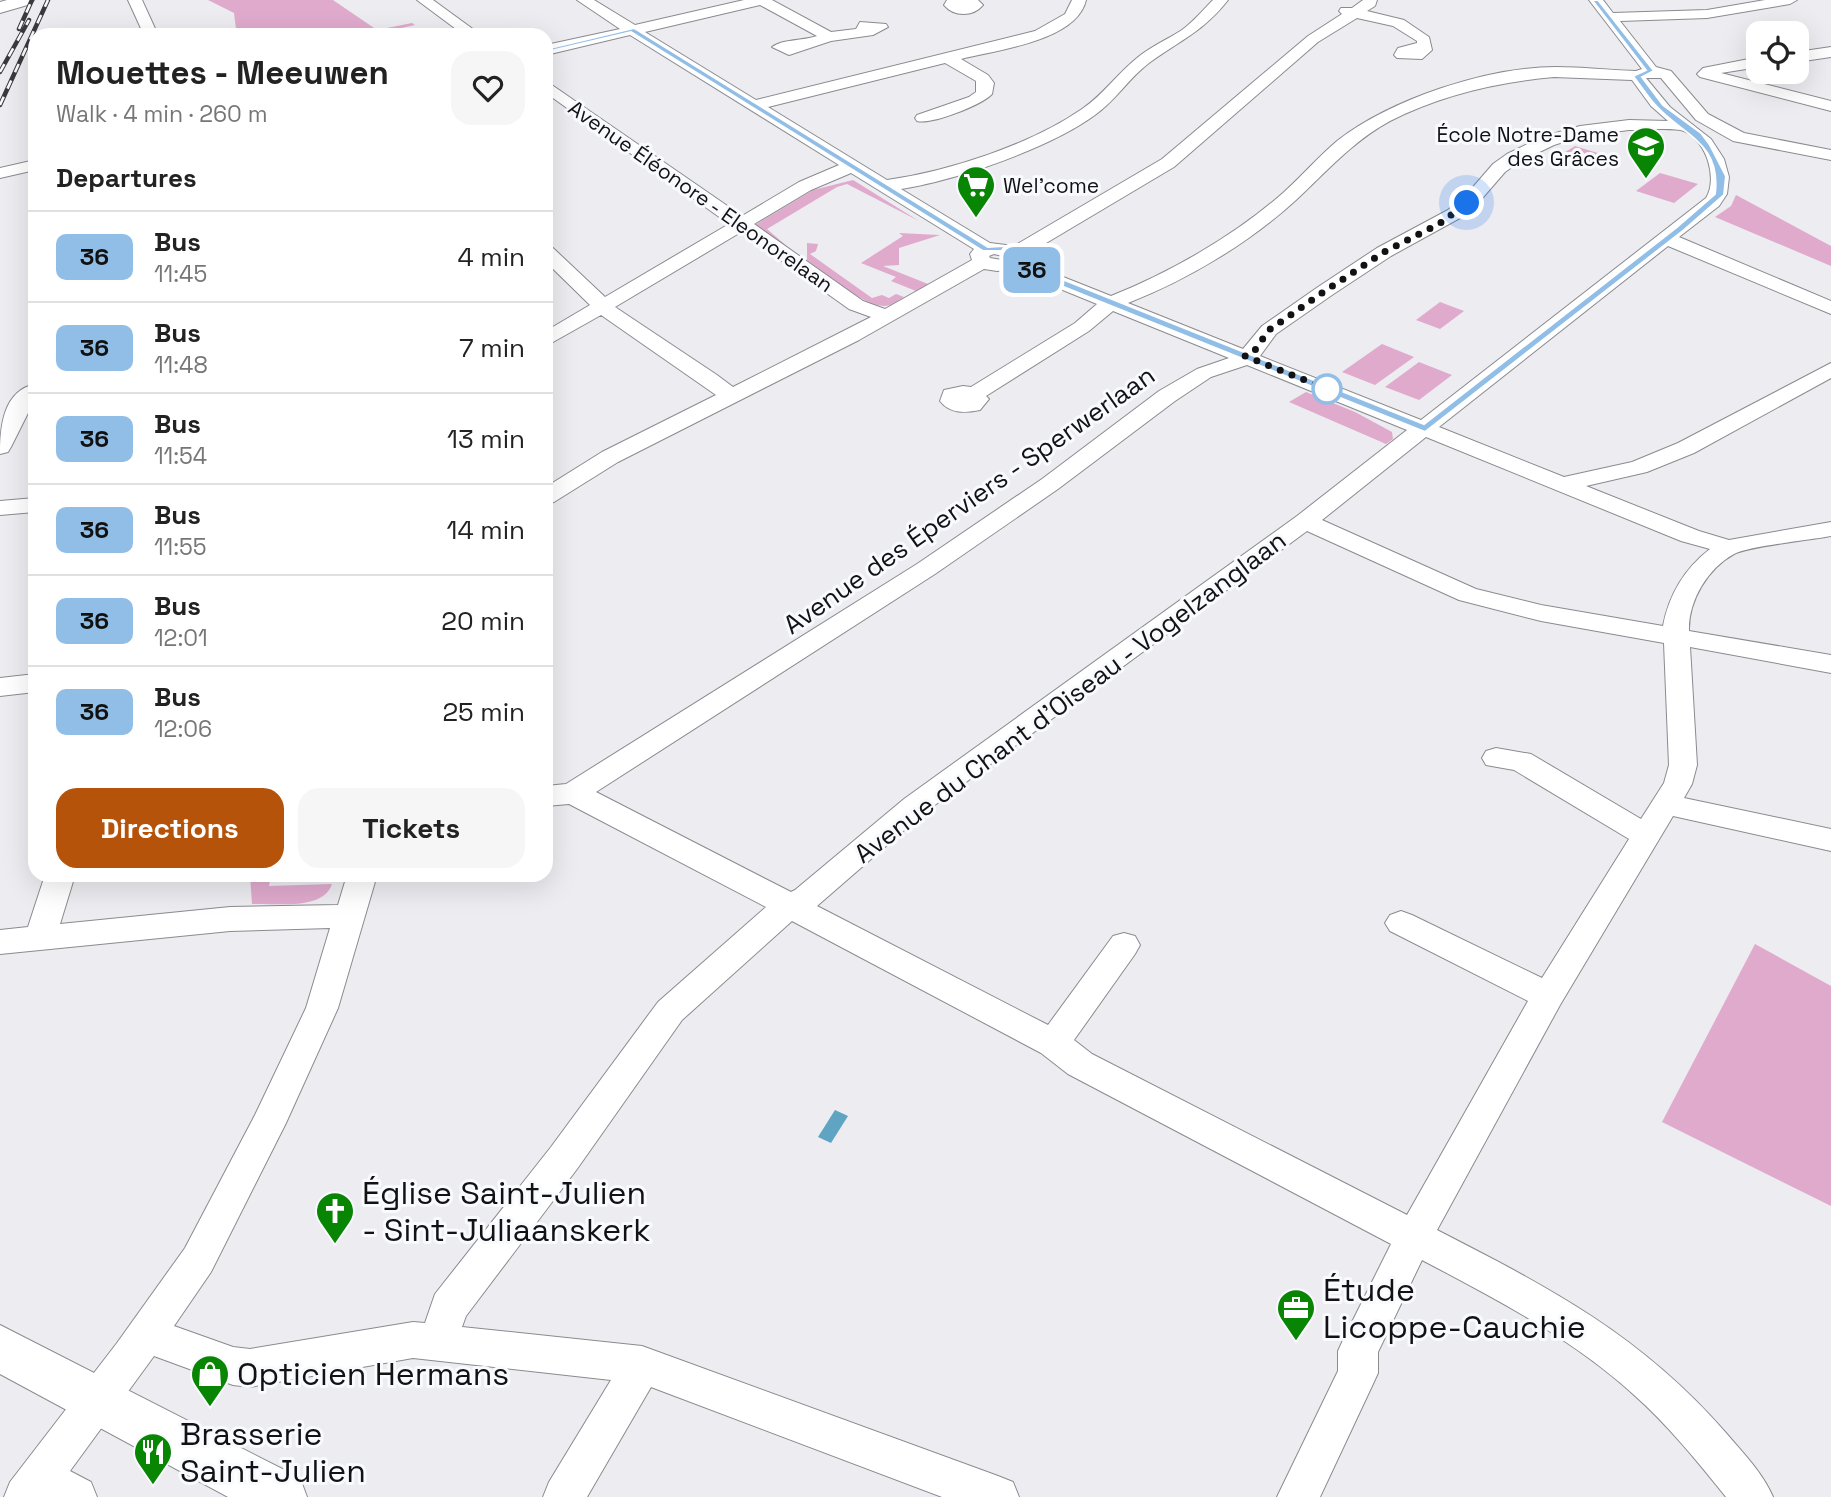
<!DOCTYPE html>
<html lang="en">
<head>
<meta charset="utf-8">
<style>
	body { margin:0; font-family:"Space Grotesk",sans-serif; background:#f6f6f6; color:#222; height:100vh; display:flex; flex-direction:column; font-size:26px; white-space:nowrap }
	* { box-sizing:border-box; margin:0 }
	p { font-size:23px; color:#767676 }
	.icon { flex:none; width:38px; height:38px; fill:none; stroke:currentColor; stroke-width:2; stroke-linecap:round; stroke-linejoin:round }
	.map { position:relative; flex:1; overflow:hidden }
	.details { position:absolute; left:28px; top:28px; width:525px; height:854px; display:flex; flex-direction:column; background:#fff; border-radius:21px; box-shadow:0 7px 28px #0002 }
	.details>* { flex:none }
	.badge { padding:0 14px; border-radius:10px; font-size:24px; line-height:46px }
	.controls { position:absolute; left:1746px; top:21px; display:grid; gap:14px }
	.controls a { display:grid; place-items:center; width:63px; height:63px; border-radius:14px; background:#fff; box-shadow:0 7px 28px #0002; font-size:35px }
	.you { position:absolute; width:35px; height:35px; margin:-18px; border:5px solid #fff; border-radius:50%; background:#1a73e8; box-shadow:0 0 0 10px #1a73e833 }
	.map>.badge { position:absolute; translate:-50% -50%; box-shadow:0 0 0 4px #fff }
	h2 { padding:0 28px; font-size:26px; line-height:63px }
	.round { display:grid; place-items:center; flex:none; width:74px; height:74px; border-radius:21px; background:#f6f6f6 }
	.summary { display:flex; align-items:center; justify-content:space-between; height:119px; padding:0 28px }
	h1 { font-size:33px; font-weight:700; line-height:52px }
	.cta { display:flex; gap:14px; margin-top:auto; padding:14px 28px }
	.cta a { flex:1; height:80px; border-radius:21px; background:#b45309; color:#fff; font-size:28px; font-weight:700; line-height:80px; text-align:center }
	.cta a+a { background:#f6f6f6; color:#222 }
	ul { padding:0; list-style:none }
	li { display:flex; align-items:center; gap:21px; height:91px; padding:0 28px; border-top:2px solid #e0e0e0 }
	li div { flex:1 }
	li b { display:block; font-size:26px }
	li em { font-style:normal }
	li .badge { min-width:77px; font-weight:700; text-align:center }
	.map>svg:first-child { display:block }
	.green { fill:#e0aacd }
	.water { fill:#5fa4c2 }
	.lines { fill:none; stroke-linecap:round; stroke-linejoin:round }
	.minor-casing { stroke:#8a8b8f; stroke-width:2 }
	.major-casing { stroke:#8a8b8f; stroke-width:2 }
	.minor { fill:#fff; fill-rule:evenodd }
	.major { fill:#fff; fill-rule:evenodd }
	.rail-casing { stroke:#3a3a3d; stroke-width:4.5 }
	.rail { stroke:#f9fafe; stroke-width:2.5; stroke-dasharray:9; stroke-linecap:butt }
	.line { fill:#91bee7; stroke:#fff; stroke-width:2 }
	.walk { stroke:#121214; stroke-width:7; stroke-dasharray:0 12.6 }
	.stop-dot { fill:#fff; stroke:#91bee7; stroke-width:3.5 }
	.labels { text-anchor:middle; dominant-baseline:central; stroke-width:6; stroke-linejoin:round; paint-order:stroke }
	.far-poi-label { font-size:21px; fill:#121214; stroke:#f9fafe; text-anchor:end }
	.far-street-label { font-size:21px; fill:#121214; stroke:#f9fafe }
	.street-label { font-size:26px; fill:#121214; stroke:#f9fafe }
	.near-poi-label { font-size:32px; fill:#121214; stroke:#f9fafe; text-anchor:start }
</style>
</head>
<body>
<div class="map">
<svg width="1831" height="1497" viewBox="0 0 1831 1497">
	<rect width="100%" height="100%" fill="#ececf1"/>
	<!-- green -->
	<path class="green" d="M 208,0 L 333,0 L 377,30 L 412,23 L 415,25 L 369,35 L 189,35 L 236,29 L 234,13 Z
		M 1575,146 L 1614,158 L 1602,166 L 1562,154 Z
		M 1660,173 L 1698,184 L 1674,203 L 1636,191 Z
		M 853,180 L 919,221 L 847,184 L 837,187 L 767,229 L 789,248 L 755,225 L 813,190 Z
		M 1736,195 L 1831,246 L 1831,266 L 1715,217 L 1731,206 Z
		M 899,233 L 940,235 L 899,248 L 899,265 L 883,266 L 928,284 L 916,291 L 891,281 L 896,277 L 861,263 L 903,236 Z
		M 807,243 L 818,244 L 816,251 L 810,254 L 872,298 L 882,295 L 889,298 L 896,294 L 904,297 C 897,301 892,306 884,306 C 863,306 824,272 807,260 Z
		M 1440,302 L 1464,311 L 1440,329 L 1416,320 Z
		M 1382,344 L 1414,357 L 1375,385 L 1342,372 Z
		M 1419,362 L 1452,375 L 1419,400 L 1385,387 Z
		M 1306,392 L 1355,412 L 1392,432 L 1393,439 L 1386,444 L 1289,402 Z
		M 250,875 L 271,875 L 269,886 L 332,884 C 323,911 276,903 252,904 Z
		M 1755,944 L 1831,986 L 1831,1206 L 1662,1122 Z"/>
	<!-- water -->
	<path class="water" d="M 835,1110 L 848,1116 L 831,1143 L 818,1137 Z"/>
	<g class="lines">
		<defs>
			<path id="minor" d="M 128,0 L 142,0 L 158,35 L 144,35 Z
				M 417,0 L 433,0 L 481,35 L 464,35 Z
				M 577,0 L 594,0 L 635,25 L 744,0 L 772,0 L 831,32 L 856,29 L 860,22 L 886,24 L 888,27 L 873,35 L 831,41 L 789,55 L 772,47 C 783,39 803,41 817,36 L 760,5 L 645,32 L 756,100 L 1035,31 L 1065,14 L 1072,0 L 1086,0 C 1077,41 996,50 961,59 L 988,75 L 994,83 L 992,94 C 982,105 931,125 917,121 L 915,118 L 917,115 L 969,97 L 976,92 L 976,81 L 945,63 L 768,107 L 887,180 C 949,171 1030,145 1082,109 C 1103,95 1117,74 1137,58 C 1150,47 1168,39 1182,30 C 1193,22 1203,10 1213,0 L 1228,0 C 1204,31 1179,41 1149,63 C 1129,78 1116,100 1095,115 C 1050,148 957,180 901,189 L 990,243 L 1014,246 L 1162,159 L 1308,36 L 1342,14 L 1339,11 L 1341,8 L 1352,8 L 1363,0 L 1377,0 L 1375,6 L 1367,11 L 1404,20 L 1429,37 L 1432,50 L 1422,59 L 1397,58 L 1394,55 L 1398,48 L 1417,43 L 1417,41 L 1393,26 L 1357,18 L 1318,42 L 1174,167 L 1026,255 L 1023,261 L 1111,296 C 1171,272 1234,236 1283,193 C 1302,176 1318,157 1337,141 C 1391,99 1487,67 1556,67 C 1582,67 1609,70 1636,71 L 1642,69 L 1589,0 L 1603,0 L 1613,13 L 1707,10 L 1765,0 L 1797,0 L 1790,4 L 1707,18 L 1620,21 L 1656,67 L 1671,71 L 1708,114 L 1744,133 L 1831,150 L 1831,160 L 1733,141 L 1696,120 L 1661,78 L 1646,78 L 1670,107 L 1711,139 L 1724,159 L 1729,177 L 1727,194 L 1719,206 L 1679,237 L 1831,301 L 1831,314 L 1668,246 L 1439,427 L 1564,477 L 1632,462 L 1678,443 L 1831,363 L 1831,378 L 1694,453 L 1647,472 L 1586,486 L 1699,531 L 1729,540 L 1831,522 L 1831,536 C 1811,540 1749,546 1734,554 C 1708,568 1688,601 1689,631 L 1831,655 L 1831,673 L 1690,647 L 1697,765 L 1692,784 L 1684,798 L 1831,829 L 1831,851 L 1673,816 L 1560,1005 L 1437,1230 C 1550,1288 1641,1335 1726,1433 C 1743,1453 1763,1473 1773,1497 L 1726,1497 C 1697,1461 1668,1425 1633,1394 C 1570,1337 1496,1299 1422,1260 L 1378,1352 L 1378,1373 L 1372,1386 L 1320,1497 L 1277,1497 L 1338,1371 L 1338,1351 L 1344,1338 L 1391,1244 L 1068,1074 L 1041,1053 L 792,921 L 682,1020 L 577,1169 L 466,1316 L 462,1327 L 642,1346 L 998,1476 L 1013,1482 L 1019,1497 L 942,1497 L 651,1387 L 587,1497 L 543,1497 L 549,1482 L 611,1380 L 413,1358 L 250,1387 L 233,1385 L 154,1356 L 70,1471 L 91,1482 L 97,1497 L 4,1497 L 10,1482 L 117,1343 L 185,1248 L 255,1115 L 306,1008 L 330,928 L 230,931 L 0,954 L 0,930 L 28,927 L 45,875 L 75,875 L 60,924 L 230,907 L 338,905 L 347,875 L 377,875 L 338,1008 L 286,1123 L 211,1272 L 174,1326 L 233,1347 L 250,1349 L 413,1322 L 425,1323 L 435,1294 L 551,1147 L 658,1002 L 766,907 L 569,804 L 546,806 L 546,786 L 566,784 L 917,564 L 1042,479 L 1159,391 L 1197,369 L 1229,358 L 1113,311 L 1089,331 L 986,396 L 989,399 L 980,410 C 965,413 950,414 940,401 L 944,390 L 963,386 L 971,387 L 1075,323 L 1097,304 L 1011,269 L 997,271 L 984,269 L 859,340 L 618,462 L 554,502 L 546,504 L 546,487 L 602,452 L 716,395 L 601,315 L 546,346 L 546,331 L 590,305 L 546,262 L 546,246 L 553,248 L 605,297 L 729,224 L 546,93 L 546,81 L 742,216 L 799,182 L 839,165 L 630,35 L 546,55 L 546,45 L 620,29 ZM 1554,77 L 1632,80 L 1651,106 L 1668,121 L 1629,120 L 1580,126 L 1542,137 L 1507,154 L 1493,164 L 1467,194 L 1448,210 L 1377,248 L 1318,287 L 1262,326 L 1243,349 L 1128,303 C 1187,280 1249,243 1296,200 C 1326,172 1353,141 1390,121 C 1441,95 1498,82 1554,77 ZM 1629,130 C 1643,130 1673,127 1684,131 C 1707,141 1718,179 1706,198 L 1421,420 L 1260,356 L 1276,334 L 1332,295 L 1391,256 L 1460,218 L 1479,202 L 1505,172 L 1519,162 L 1554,145 L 1582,136 ZM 851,173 L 974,249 L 970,254 L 972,260 L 885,309 L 863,301 L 754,224 L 811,190 ZM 741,232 L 849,309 L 871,317 L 733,387 L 717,375 L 615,307 ZM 994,254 L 1007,257 L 1002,260 L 990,258 L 989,256 ZM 1247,365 L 1407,430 L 1297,516 L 904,799 L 795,890 L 791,892 L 596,792 L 935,574 L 1058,489 L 1175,401 L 1211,377 ZM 1426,437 L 1681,541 L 1710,549 C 1684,569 1669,595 1663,626 L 1541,605 L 1476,589 L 1322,520 ZM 1307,531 L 1459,600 L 1541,621 L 1664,643 L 1669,765 L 1664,783 L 1641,819 L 1531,754 L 1496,748 L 1486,751 L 1482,758 L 1486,765 L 1514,770 L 1629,839 L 1542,978 L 1412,915 L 1401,911 L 1390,915 L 1385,923 L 1390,931 L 1528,1001 L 1407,1215 L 1092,1054 L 1074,1040 L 1135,954 L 1140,945 L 1135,936 L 1124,933 L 1113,936 L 1048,1025 L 817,906 L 924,813 Z
				M 947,0 L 978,0 L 983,5 C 973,17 954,17 944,5 Z
				M 1831,47 L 1831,57 L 1797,62 L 1797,52 Z
				M 1759,57 L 1759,67 L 1721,73 L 1831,101 L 1831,111 L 1700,77 L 1697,74 L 1703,68 Z
				M 35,160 L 35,170 L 0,178 L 0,168 Z
				M 35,384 L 35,399 L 11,447 L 8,452 L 0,454 C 0,427 3,391 35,384 Z
				M 35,498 L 35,512 L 0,515 L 0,501 Z
				M 35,674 L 35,692 L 0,696 L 0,678 Z"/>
			<path id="major" d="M 7,0 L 34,0 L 31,4 L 0,13 L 0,2 Z
				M 0,1325 L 300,1478 L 307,1497 L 228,1497 L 0,1374 Z"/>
		</defs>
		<!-- minor casing -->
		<use href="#minor" class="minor-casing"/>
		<!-- major casing -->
		<use href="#major" class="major-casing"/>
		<!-- minor -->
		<use href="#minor" class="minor"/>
		<!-- major -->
		<use href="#major" class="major"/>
		<defs>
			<path id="rail" d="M 19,29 L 32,0
				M 0,72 L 29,20
				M 0,105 L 48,0"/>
		</defs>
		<!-- rail casing -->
		<use href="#rail" class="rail-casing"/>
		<!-- rail -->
		<use href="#rail" class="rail"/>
	</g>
	<!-- line -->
	<path class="line" d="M 1592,0 L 1598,0 L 1654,71 L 1642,77 L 1663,105 L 1701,133 L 1710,145 L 1726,176 L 1724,195 L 1684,230 L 1425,432 L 1009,265 L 1011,254 L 1002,251 L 983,251 L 631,32 L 546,52 L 542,50 L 634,28 L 988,247 L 1003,246 L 1018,251 L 1021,260 L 1019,262 L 1424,424 L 1677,227 L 1715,194 C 1721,143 1684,136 1657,107 C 1648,98 1641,86 1633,76 L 1646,70 Z"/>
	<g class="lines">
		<!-- walk -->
		<path class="walk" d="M 1327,389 L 1245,356 L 1255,350 L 1269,330 L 1325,291 L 1384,252 L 1439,224 L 1467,203"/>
	</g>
	<!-- icons -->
	<defs>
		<symbol id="school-pin" viewBox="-11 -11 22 30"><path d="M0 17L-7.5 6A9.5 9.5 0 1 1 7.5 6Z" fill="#088503" stroke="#f9fafe"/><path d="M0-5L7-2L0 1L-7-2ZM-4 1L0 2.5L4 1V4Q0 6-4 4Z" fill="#fff"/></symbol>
		<symbol id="supermarket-pin" viewBox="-11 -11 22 30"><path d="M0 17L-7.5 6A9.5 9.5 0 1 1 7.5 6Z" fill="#088503" stroke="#f9fafe"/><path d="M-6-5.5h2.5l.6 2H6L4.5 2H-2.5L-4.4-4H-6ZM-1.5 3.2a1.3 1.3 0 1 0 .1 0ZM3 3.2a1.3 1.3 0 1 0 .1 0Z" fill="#fff"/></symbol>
		<symbol id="church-pin" viewBox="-11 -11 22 30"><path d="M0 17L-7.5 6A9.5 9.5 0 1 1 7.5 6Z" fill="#088503" stroke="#f9fafe"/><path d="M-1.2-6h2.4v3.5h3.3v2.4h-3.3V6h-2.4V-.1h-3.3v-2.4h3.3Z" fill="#fff"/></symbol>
		<symbol id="office-pin" viewBox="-11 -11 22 30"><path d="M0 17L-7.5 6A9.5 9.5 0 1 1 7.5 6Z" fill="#088503" stroke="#f9fafe"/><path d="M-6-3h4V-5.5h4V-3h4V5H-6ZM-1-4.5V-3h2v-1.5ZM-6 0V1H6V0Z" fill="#fff"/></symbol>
		<symbol id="shop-pin" viewBox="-11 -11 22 30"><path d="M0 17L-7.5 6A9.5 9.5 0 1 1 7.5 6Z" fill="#088503" stroke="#f9fafe"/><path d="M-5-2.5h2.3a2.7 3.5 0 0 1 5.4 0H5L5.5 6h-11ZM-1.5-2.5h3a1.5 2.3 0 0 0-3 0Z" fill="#fff"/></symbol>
		<symbol id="restaurant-pin" viewBox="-11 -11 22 30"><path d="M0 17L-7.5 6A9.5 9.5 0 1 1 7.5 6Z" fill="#088503" stroke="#f9fafe"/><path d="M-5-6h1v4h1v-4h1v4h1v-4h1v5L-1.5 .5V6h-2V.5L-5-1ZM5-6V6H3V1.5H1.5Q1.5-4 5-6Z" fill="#fff"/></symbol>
	</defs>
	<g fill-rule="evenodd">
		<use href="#school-pin" x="1624" y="124" width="44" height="60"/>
		<use href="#supermarket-pin" x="954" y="163" width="44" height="60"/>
		<use href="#church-pin" x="313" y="1189" width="44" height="60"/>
		<use href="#office-pin" x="1274" y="1286" width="44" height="60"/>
		<use href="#shop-pin" x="188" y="1352" width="44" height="60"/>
		<use href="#restaurant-pin" x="131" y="1430" width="44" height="60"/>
	</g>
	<!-- markers -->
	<circle class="stop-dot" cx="1327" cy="389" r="14"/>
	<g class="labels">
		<!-- far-poi labels -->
		<g class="far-poi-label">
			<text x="1619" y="134">École Notre-Dame<tspan x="1619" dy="24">des Grâces</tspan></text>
			<text x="1003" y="185" text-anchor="start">Wel'come</text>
		</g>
		<!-- far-street labels -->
		<g class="far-street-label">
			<text transform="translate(701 196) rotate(35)">Avenue Éléonore - Eleonorelaan</text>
		</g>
		<!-- street labels -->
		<g class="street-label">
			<text transform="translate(969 500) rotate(-35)">Avenue des Éperviers - Sperwerlaan</text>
			<text transform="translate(1070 697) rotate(-37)">Avenue du Chant d'Oiseau - Vogelzanglaan</text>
		</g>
		<!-- near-poi labels -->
		<g class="near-poi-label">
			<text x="362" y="1193">Église Saint-Julien<tspan x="362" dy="37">- Sint-Juliaanskerk</tspan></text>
			<text x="1323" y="1290">Étude<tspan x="1323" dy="37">Licoppe-Cauchie</tspan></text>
			<text x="237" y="1374">Opticien Hermans</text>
			<text x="180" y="1434">Brasserie<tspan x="180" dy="37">Saint-Julien</tspan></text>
		</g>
	</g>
</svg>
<div class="controls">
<a><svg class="icon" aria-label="locate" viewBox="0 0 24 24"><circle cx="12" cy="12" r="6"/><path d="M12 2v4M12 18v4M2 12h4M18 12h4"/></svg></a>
</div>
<div class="you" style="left:1467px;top:203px"></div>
<b class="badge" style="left:1032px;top:270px;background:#91bee7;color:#111">36</b>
<section class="details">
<div class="summary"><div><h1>Mouettes - Meeuwen</h1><p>Walk · 4 min · 260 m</p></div><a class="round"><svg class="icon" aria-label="heart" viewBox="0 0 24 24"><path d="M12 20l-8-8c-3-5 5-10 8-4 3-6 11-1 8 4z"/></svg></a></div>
<h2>Departures</h2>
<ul>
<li><span class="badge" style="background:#91bee7;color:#111">36</span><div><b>Bus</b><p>11:45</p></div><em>4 min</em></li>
<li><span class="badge" style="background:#91bee7;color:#111">36</span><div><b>Bus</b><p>11:48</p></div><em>7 min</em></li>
<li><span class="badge" style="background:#91bee7;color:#111">36</span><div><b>Bus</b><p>11:54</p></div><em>13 min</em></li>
<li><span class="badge" style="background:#91bee7;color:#111">36</span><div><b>Bus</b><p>11:55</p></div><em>14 min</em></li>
<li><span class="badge" style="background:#91bee7;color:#111">36</span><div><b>Bus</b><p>12:01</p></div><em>20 min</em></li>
<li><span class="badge" style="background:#91bee7;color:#111">36</span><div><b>Bus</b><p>12:06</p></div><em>25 min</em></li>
</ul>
<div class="cta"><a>Directions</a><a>Tickets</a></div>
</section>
</div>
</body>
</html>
